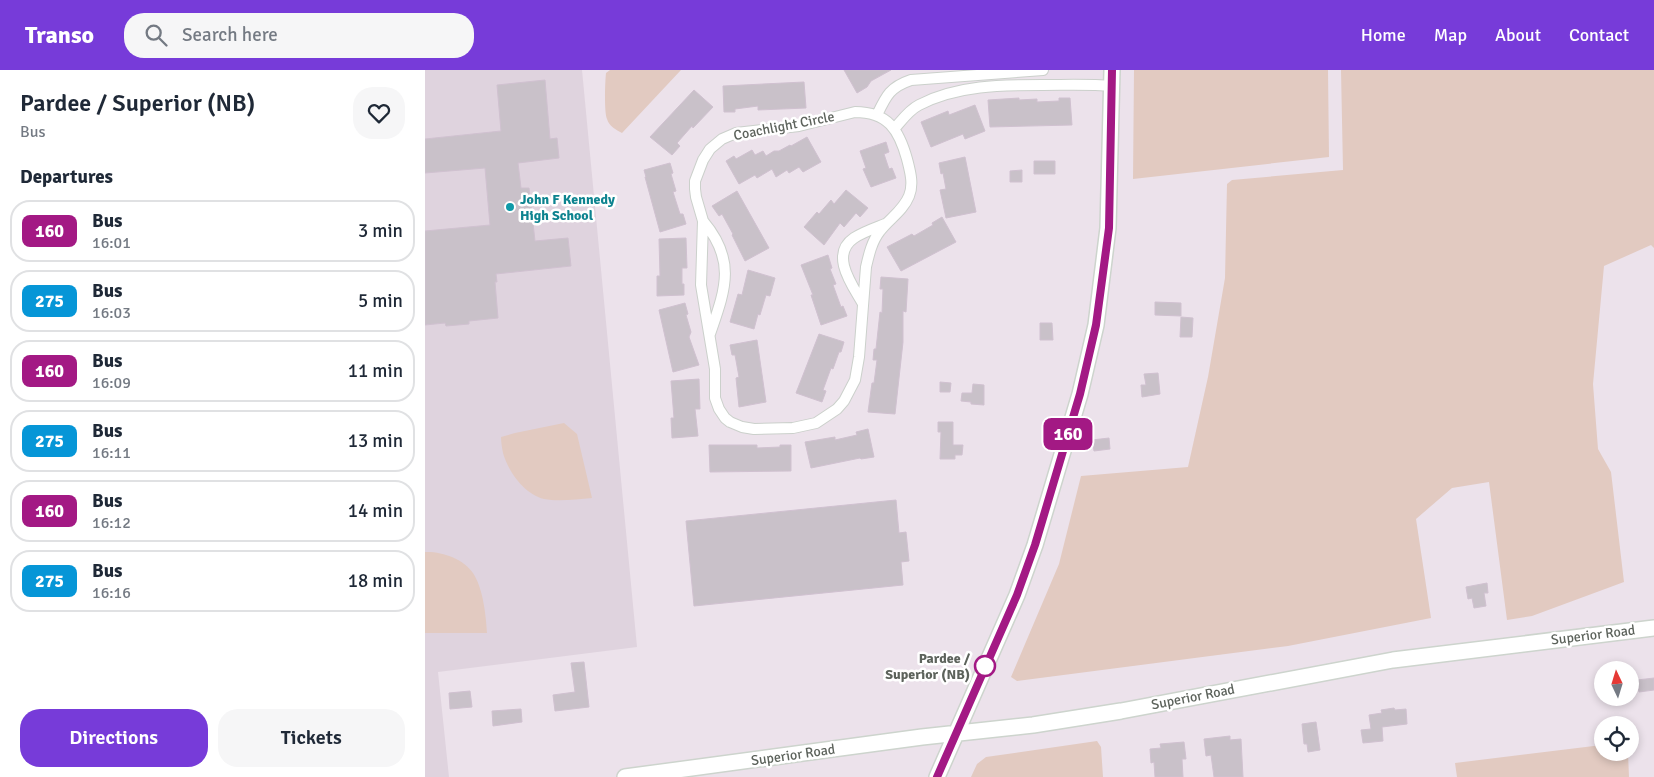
<!DOCTYPE html>
<html lang="en">
<head>
<meta charset="utf-8">
<style>
	body { margin:0; font-family:Signika,sans-serif; background:#f6f6f7; color:#1f2937; height:100vh; display:flex; flex-direction:column; font-size:19px; white-space:nowrap }
	* { box-sizing:border-box; margin:0 }
	p { font-size:16px; color:#747a83 }
	.icon { flex:none; width:28px; height:28px; fill:none; stroke:currentColor; stroke-width:2; stroke-linecap:round; stroke-linejoin:round }
	.map { position:relative; flex:1; overflow:hidden }
	.sheet { display:flex; flex-direction:column; background:#fff; width:425px }
	.sheet>* { flex:none }
	.badge { padding:0 10px; border-radius:8px; font-size:18px; line-height:32px }
	.needle { width:32px; rotate:356deg }
	.buttons { position:absolute; left:1169px; top:591px; display:grid; gap:10px }
	.buttons a { display:grid; place-items:center; width:45px; height:45px; border-radius:50%; background:#fff; box-shadow:0 2px 8px #0003; font-size:25px }
	.map>.badge { position:absolute; translate:-50% -50%; box-shadow:0 0 0 2px #fff }
	h2 { padding:0 20px; font-size:19px; line-height:45px }
	.round { display:grid; place-items:center; flex:none; width:52px; height:52px; border-radius:20px; background:#f6f6f7 }
	.headline { display:flex; align-items:center; justify-content:space-between; height:85px; padding:0 20px }
	h1 { font-size:24px; font-weight:600; line-height:38px }
	.action { display:flex; gap:10px; margin-top:auto; padding:10px 20px }
	.action a { flex:1; height:58px; border-radius:20px; background:#773bd9; color:#fff; font-size:20px; font-weight:600; line-height:58px; text-align:center }
	.action a+a { background:#f6f6f7; color:#1f2937 }
	ul { padding:0; list-style:none }
	li { display:flex; align-items:center; gap:15px; height:62px; margin:0 10px 8px; padding:0 10px; border:2px solid #e0e1e3; border-radius:20px }
	li div { flex:1 }
	li b { display:block; font-size:19px }
	li em { font-style:normal }
	li .badge { min-width:55px; font-weight:700; text-align:center }
	header { display:flex; align-items:center; gap:30px; box-sizing:border-box; height:70px; padding:0 25px; background:#773bd9; color:#fff }
	header strong { font-size:24px }
	nav { display:flex; gap:28px; margin-inline-start:auto; font-size:18px }
	.search { width:350px; height:45px; background:#f6f6f7; display:flex; align-items:center; gap:12px; box-sizing:border-box; padding:0 18px; border-radius:20px; color:#747a83; font-size:19px }
	main { display:flex; flex:1; min-height:0 }
	.map>svg:first-child { display:block }
	.education { fill:#dfd3de }
	.green { fill:#e2cac1 }
	.building { fill:#c9c1c9; stroke:#d0c1d0 }
	.lines { fill:none; stroke-linecap:round; stroke-linejoin:round }
	.street-casing { stroke:#cbd0cb; stroke-width:12 }
	.secondary-casing { stroke:#cdd4cd; stroke-width:18 }
	.street { stroke:#fff; stroke-width:10 }
	.secondary { stroke:#fff; stroke-width:15 }
	.line-casing { stroke:#fff; stroke-width:11 }
	.line { stroke:#a31984; stroke-width:8 }
	.culture-dot { fill:#0f9aa8; stroke:#fff; stroke-width:2 }
	.stop-dot { fill:#fff; stroke:#a31984; stroke-width:2.5 }
	.labels { text-anchor:middle; dominant-baseline:central; stroke-width:5; stroke-linejoin:round; paint-order:stroke }
	.street-label { font-size:14px; fill:#5c625b; stroke:#fff }
	.culture-label { font-size:14px; font-weight:bold; fill:#0d838f; stroke:#fff; text-anchor:start }
	.stop-label { font-size:14px; font-weight:bold; fill:#5c625b; stroke:#fff; text-anchor:end }
</style>
</head>
<body>
<header>
<strong>Transo</strong>
<div class="search"><svg class="icon" aria-label="search" viewBox="0 0 24 24"><circle cx="10" cy="10" r="6"/><path d="M15 15l6 6"/></svg>Search here</div>
<nav><a>Home</a><a>Map</a><a>About</a><a>Contact</a></nav>
</header>
<main>
<section class="sheet">
<div class="headline"><div><h1>Pardee / Superior (NB)</h1><p>Bus</p></div><a class="round"><svg class="icon" aria-label="heart" viewBox="0 0 24 24"><path d="M12 20l-8-8c-3-5 5-10 8-4 3-6 11-1 8 4z"/></svg></a></div>
<h2>Departures</h2>
<ul>
<li><span class="badge" style="background:#a31984;color:#fff">160</span><div><b>Bus</b><p>16:01</p></div><em>3 min</em></li>
<li><span class="badge" style="background:#0696d7;color:#fff">275</span><div><b>Bus</b><p>16:03</p></div><em>5 min</em></li>
<li><span class="badge" style="background:#a31984;color:#fff">160</span><div><b>Bus</b><p>16:09</p></div><em>11 min</em></li>
<li><span class="badge" style="background:#0696d7;color:#fff">275</span><div><b>Bus</b><p>16:11</p></div><em>13 min</em></li>
<li><span class="badge" style="background:#a31984;color:#fff">160</span><div><b>Bus</b><p>16:12</p></div><em>14 min</em></li>
<li><span class="badge" style="background:#0696d7;color:#fff">275</span><div><b>Bus</b><p>16:16</p></div><em>18 min</em></li>
</ul>
<div class="action"><a>Directions</a><a>Tickets</a></div>
</section>
<div class="map">
<svg width="1229" height="707" viewBox="0 0 1229 707">
	<rect width="100%" height="100%" fill="#ece2eb"/>
	<!-- education -->
	<path class="education" d="M 0,0 L 157,0 L 212,577 L 13,602 L 24,707 L 0,707 Z"/>
	<!-- green -->
	<path class="green" d="M 185,0 L 256,0 L 197,63 C 191,60 184,56 182,49 C 179,42 180,12 181,3 Z
		M 709,0 L 903,0 L 904,87 L 708,109 Z
		M 916,0 L 1229,0 L 1229,178 L 1226,175 L 1179,196 L 1168,314 L 1173,379 L 1186,402 L 1199,512 L 1107,546 L 1082,550 L 1064,412 L 1027,418 L 991,449 L 1006,548 L 863,576 L 592,611 L 586,607 L 634,494 L 656,406 L 763,397 L 783,307 L 800,208 L 802,114 L 807,110 L 918,100 Z
		M 139,353 L 152,364 L 167,428 C 152,429 134,432 119,429 C 99,424 83,401 78,383 C 77,378 76,372 76,367 L 90,363 Z
		M 0,482 C 16,481 39,489 48,503 C 58,518 61,545 62,563 L 0,563 Z
		M 672,671 L 676,677 L 678,707 L 546,707 L 552,694 L 561,687 Z
		M 1177,675 L 1178,682 L 1203,683 L 1204,707 L 1032,707 L 1030,693 Z"/>
	<!-- building -->
	<path class="building" d="M 419,0 L 466,0 L 446,11 L 442,17 L 432,23 Z
		M 120,10 L 125,69 L 132,68 L 134,88 L 93,93 L 96,118 L 104,118 L 110,171 L 143,168 L 146,196 L 71,204 L 72,212 L 70,212 L 73,248 L 44,251 L 44,254 L 21,256 L 20,253 L 0,255 L 0,161 L 65,155 L 60,98 L 0,103 L 0,69 L 76,61 L 72,15 Z
		M 379,12 L 381,38 L 333,40 L 333,36 L 310,39 L 310,42 L 299,42 L 298,16 Z
		M 269,20 L 288,37 L 268,58 L 267,56 L 252,73 L 255,76 L 247,85 L 225,67 Z
		M 594,28 L 594,30 L 612,29 L 612,32 L 634,31 L 634,28 L 645,28 L 647,55 L 565,57 L 563,30 Z
		M 550,35 L 560,61 L 540,69 L 538,64 L 506,77 L 496,52 L 523,41 L 524,45 Z
		M 382,67 L 396,92 L 378,102 L 374,97 L 364,103 L 362,100 L 351,107 L 347,99 L 332,108 L 330,105 L 314,114 L 301,91 L 309,86 L 311,89 L 327,80 L 330,85 L 338,81 L 341,86 L 349,81 L 354,81 L 365,75 L 366,76 Z
		M 461,72 L 464,82 L 459,84 L 464,99 L 467,98 L 471,108 L 446,117 L 438,99 L 441,98 L 435,81 Z
		M 540,87 L 551,142 L 521,148 L 515,120 L 521,119 L 518,103 L 516,104 L 514,93 Z
		M 609,91 L 630,91 L 630,104 L 609,104 Z
		M 245,93 L 248,103 L 246,104 L 251,121 L 248,122 L 255,144 L 258,144 L 261,154 L 235,162 L 220,107 L 221,107 L 219,100 Z
		M 597,100 L 597,112 L 585,112 L 585,101 Z
		M 421,120 L 443,138 L 435,147 L 431,143 L 419,157 L 415,153 L 399,175 L 379,157 L 392,142 L 394,144 L 406,130 L 409,134 Z
		M 312,121 L 344,178 L 320,191 L 307,165 L 308,164 L 297,144 L 294,146 L 287,136 Z
		M 517,147 L 531,172 L 476,201 L 462,177 L 487,164 L 489,166 L 508,155 L 507,153 Z
		M 261,168 L 262,198 L 257,198 L 257,214 L 259,214 L 259,225 L 232,226 L 232,206 L 235,206 L 234,169 Z
		M 403,185 L 407,198 L 405,199 L 411,214 L 408,215 L 416,237 L 418,236 L 422,246 L 396,255 L 386,225 L 388,225 L 376,195 Z
		M 323,200 L 350,208 L 345,226 L 341,225 L 335,245 L 333,244 L 329,259 L 305,252 L 313,224 L 317,225 Z
		M 456,207 L 483,209 L 481,242 L 478,241 L 478,272 L 470,344 L 443,342 L 447,313 L 449,313 L 452,290 L 448,290 L 449,279 L 451,279 L 455,242 L 457,243 L 458,219 L 455,219 Z
		M 730,232 L 756,233 L 756,246 L 730,245 Z
		M 260,233 L 263,244 L 261,245 L 266,262 L 264,267 L 274,295 L 248,302 L 234,240 Z
		M 756,247 L 768,248 L 767,267 L 755,267 Z
		M 615,253 L 627,253 L 628,270 L 615,270 Z
		M 394,264 L 419,272 L 416,282 L 414,282 L 408,299 L 406,298 L 398,320 L 401,321 L 397,332 L 371,323 Z
		M 332,270 L 341,332 L 314,337 L 311,308 L 314,307 L 310,285 L 307,285 L 305,275 Z
		M 733,303 L 735,324 L 717,327 L 716,315 L 721,315 L 719,304 Z
		M 274,309 L 275,339 L 270,339 L 273,366 L 247,368 L 246,348 L 249,348 L 246,311 Z
		M 515,312 L 526,313 L 525,322 L 515,322 Z
		M 548,314 L 559,315 L 559,335 L 546,334 L 546,332 L 536,331 L 537,323 L 547,323 Z
		M 513,352 L 528,352 L 528,375 L 538,375 L 537,385 L 530,385 L 530,389 L 515,389 L 516,362 L 513,362 Z
		M 443,359 L 449,387 L 436,389 L 435,388 L 386,398 L 380,372 L 410,367 L 410,370 L 432,365 L 431,362 Z
		M 684,368 L 685,379 L 669,381 L 667,370 Z
		M 284,375 L 332,375 L 332,378 L 355,377 L 355,375 L 366,375 L 366,401 L 285,402 Z
		M 471,430 L 474,463 L 481,462 L 484,491 L 476,492 L 478,515 L 269,536 L 261,451 Z
		M 1062,513 L 1063,523 L 1059,523 L 1061,536 L 1049,538 L 1047,528 L 1043,529 L 1041,517 Z
		M 159,592 L 164,637 L 130,641 L 128,625 L 150,622 L 146,593 Z
		M 1229,608 L 1229,620 L 1214,622 L 1212,610 Z
		M 45,621 L 47,637 L 25,639 L 24,623 Z
		M 969,638 L 970,640 L 981,639 L 982,654 L 957,657 L 958,671 L 938,673 L 936,660 L 946,659 L 944,645 L 957,643 L 956,640 Z
		M 96,639 L 97,652 L 68,656 L 67,641 Z
		M 891,652 L 895,680 L 883,682 L 882,674 L 879,674 L 877,654 Z
		M 805,666 L 805,670 L 816,669 L 818,707 L 789,707 L 786,685 L 781,686 L 779,669 Z
		M 759,672 L 761,689 L 757,689 L 758,707 L 730,707 L 729,692 L 726,693 L 725,679 L 736,678 L 735,674 Z"/>
	<g class="lines">
		<defs>
			<path id="street" d="M 430,42 C 463,42 474,60 482,89 C 485,101 489,114 484,126 C 478,141 464,149 455,161 C 447,171 444,184 441,197 L 434,287 L 430,310 L 419,331 L 412,339 L 391,353 L 368,358 L 329,359 L 317,357 L 305,352 L 300,348 L 294,339 L 290,328 L 290,299 L 276,215 L 278,151 L 271,127 L 270,119 L 270,111 L 278,90 L 285,79 L 297,69 L 311,63 L 374,56 Z
				M 452,45 C 461,26 465,17 486,10 L 618,0
				M 470,58 C 477,50 484,40 494,35 C 532,15 577,15 618,15 C 641,15 664,14 687,16
				M 278,151 C 312,191 300,220 285,264
				M 438,234 C 428,216 404,185 429,168 C 438,162 450,158 460,154"/>
			<path id="secondary" d="M 200,707 L 497,667 L 608,655 L 696,641 L 968,590 L 1229,558
				M 512,707 L 592,525 L 610,475 L 655,324 L 671,255 L 683,158 L 687,0"/>
		</defs>
		<!-- street casing -->
		<use href="#street" class="street-casing"/>
		<!-- secondary casing -->
		<use href="#secondary" class="secondary-casing"/>
		<!-- street -->
		<use href="#street" class="street"/>
		<!-- secondary -->
		<use href="#secondary" class="secondary"/>
	</g>
	<g class="lines">
		<defs>
			<path id="line" d="M 512,707 L 592,525 L 610,475 L 655,324 L 671,255 L 684,158 L 687,0"/>
		</defs>
		<!-- line casing -->
		<use href="#line" class="line-casing"/>
		<!-- line -->
		<use href="#line" class="line"/>
	</g>
	<!-- markers -->
	<circle class="culture-dot" cx="85" cy="137" r="5"/>
	<circle class="stop-dot" cx="560" cy="596" r="10"/>
	<g class="labels">
		<!-- street labels -->
		<g class="street-label">
			<text transform="translate(359 56) rotate(-11)">Coachlight Circle</text>
			<text transform="translate(1168 565) rotate(-7)">Superior Road</text>
			<text transform="translate(768 627) rotate(-11)">Superior Road</text>
			<text transform="translate(368 685) rotate(-8)">Superior Road</text>
		</g>
		<!-- culture labels -->
		<g class="culture-label">
			<text x="95" y="129">John F Kennedy<tspan x="95" dy="16">High School</tspan></text>
		</g>
		<!-- stop labels -->
		<g class="stop-label">
			<text x="545" y="588">Pardee /<tspan x="545" dy="16">Superior (NB)</tspan></text>
		</g>
	</g>
</svg>
<div class="buttons">
<a><svg class="needle" viewBox="-14 -14 28 28"><path d="M0-13l5 13h-10z" fill="#e53935"/><path d="M0 13l5-13h-10z" fill="#747a83"/></svg></a>
<a><svg class="icon" aria-label="locate" viewBox="0 0 24 24"><circle cx="12" cy="12" r="6"/><path d="M12 2v4M12 18v4M2 12h4M18 12h4"/></svg></a>
</div>
<b class="badge" style="left:643px;top:364px;background:#a31984;color:#fff">160</b>
</div>
</main>
</body>
</html>
